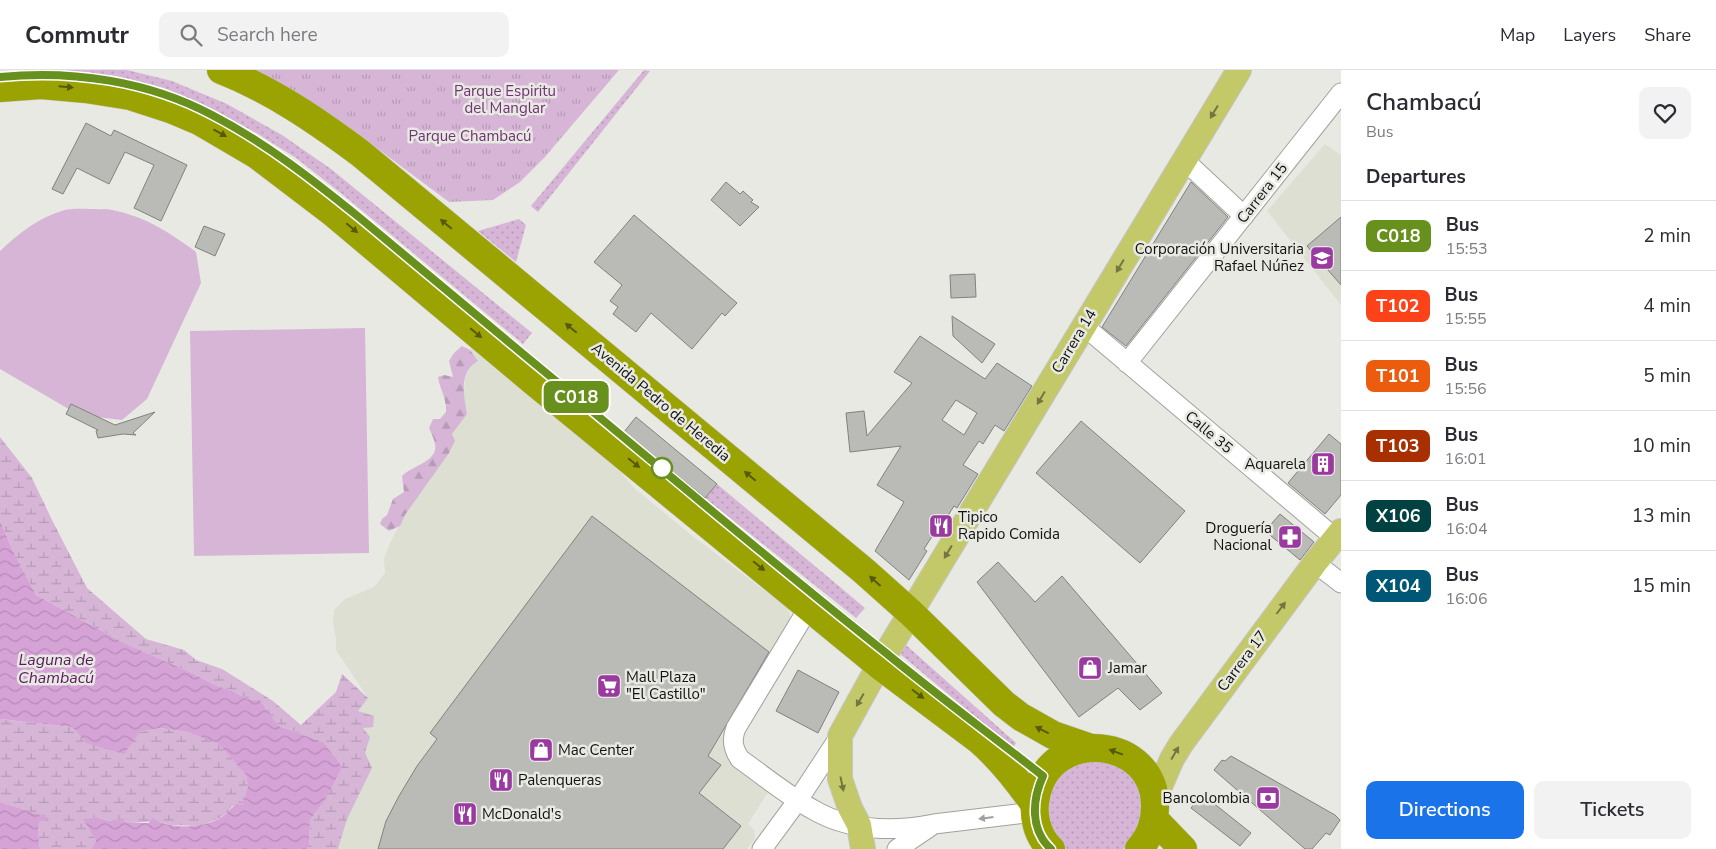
<!DOCTYPE html>
<html lang="en">
<head>
<meta charset="utf-8">
<style>
	body { margin:0; font-family:"Nunito Sans",sans-serif; background:#f2f2f3; color:#2b2b33; height:100vh; display:flex; flex-direction:column; font-size:19px; white-space:nowrap }
	* { box-sizing:border-box; margin:0 }
	p { font-size:16px; color:#7c7c81 }
	.icon { flex:none; width:28px; height:28px; fill:none; stroke:currentColor; stroke-width:2; stroke-linecap:round; stroke-linejoin:round }
	.map { position:relative; flex:1; overflow:hidden }
	.side { display:flex; flex-direction:column; background:#fff; width:375px }
	.side>* { flex:none }
	.badge { padding:0 10px; border-radius:8px; font-size:18px; line-height:32px }
	.map>.badge { position:absolute; translate:-50% -50%; box-shadow:0 0 0 2px #fff }
	h2 { padding:0 25px; font-size:19px; line-height:45px }
	.round { display:grid; place-items:center; flex:none; width:52px; height:52px; border-radius:10px; background:#f2f2f3 }
	.headline { display:flex; align-items:center; justify-content:space-between; height:85px; padding:0 25px }
	h1 { font-size:24px; font-weight:600; line-height:38px }
	.action { display:flex; gap:10px; margin-top:auto; padding:10px 25px }
	.action a { flex:1; height:58px; border-radius:10px; background:#1a73e8; color:#fff; font-size:20px; font-weight:600; line-height:58px; text-align:center }
	.action a+a { background:#f2f2f3; color:#2b2b33 }
	ul { padding:0; list-style:none }
	li { display:flex; align-items:center; gap:15px; height:70px; padding:0 25px; border-top:1px solid #e1e1e2 }
	li div { flex:1 }
	li b { display:block; font-size:19px }
	li em { font-style:normal }
	li .badge { min-width:55px; font-weight:700; text-align:center }
	header { display:flex; align-items:center; gap:30px; box-sizing:border-box; height:70px; padding:0 25px; background:#fff; border-bottom:1px solid #e1e1e2 }
	header strong { font-size:24px }
	nav { display:flex; gap:28px; margin-inline-start:auto; font-size:18px }
	.search { width:350px; height:45px; background:#f2f2f3; display:flex; align-items:center; gap:12px; box-sizing:border-box; padding:0 18px; border-radius:10px; color:#7c7c81; font-size:19px }
	main { display:flex; flex:1; min-height:0 }
	.map>svg:first-child { display:block }
	.built { fill:#dddfd2 }
	.grass { fill:url(#grass-dots) }
	.forest { fill:url(#forest-firs) }
	.wetland { fill:url(#wetland-marsh) }
	.park { fill:url(#park-tufts) }
	.garden { fill:#d6b5d6 }
	.water { fill:url(#water-waves) }
	.building { fill:#babbb6; stroke:#81827d; fill-rule:evenodd }
	.lines { fill:none; stroke-linecap:round; stroke-linejoin:round }
	.minor-casing { stroke:#a1a19d; stroke-width:21 }
	.major-casing { stroke:#c6c6c6; stroke-width:26 }
	.highway-casing { stroke:#c6c6c6; stroke-width:29 }
	.minor { stroke:#fff; stroke-width:19 }
	.major { stroke:#c3c868; stroke-width:24 }
	.highway { stroke:#9ba303; stroke-width:28 }
	.oneway { fill:#565a0a }
	.oneway2 { fill:#737641 }
	.oneway3 { fill:#a0a0a0 }
	.line-casing { stroke:#fff; stroke-width:11 }
	.line { stroke:#68901d; stroke-width:8 }
	.stop-dot { fill:#fff; stroke:#68901d; stroke-width:2.5 }
	.labels { text-anchor:middle; dominant-baseline:central; stroke-width:5; stroke-linejoin:round; paint-order:stroke }
	.park-label { font-size:15px; fill:#703373; stroke:#e8e9e3 }
	.street-label { font-size:15px; fill:#121211; stroke:#e8e9e3 }
	.poi-label { font-size:15px; fill:#121211; stroke:#e8e9e3; text-anchor:start }
	.water-label { font-size:16px; font-style:italic; fill:#581c5b; stroke:#e8e9e3 }
</style>
</head>
<body>
<header>
<strong>Commutr</strong>
<div class="search"><svg class="icon" aria-label="search" viewBox="0 0 24 24"><circle cx="10" cy="10" r="6"/><path d="M15 15l6 6"/></svg>Search here</div>
<nav><a>Map</a><a>Layers</a><a>Share</a></nav>
</header>
<main>
<div class="map">
<svg width="1341" height="779" viewBox="0 0 1341 779">
	<defs>
		<pattern id="grass-dots" width="8" height="8" patternUnits="userSpaceOnUse" patternTransform="scale(1.25)"><rect width="8" height="8" fill="#d6b5d6"/><path d="M2 2h.1M6 6h.1" fill="none" stroke="#b79bb7" stroke-width="1.8" stroke-linecap="round"/></pattern>
		<pattern id="forest-firs" width="22" height="20" patternUnits="userSpaceOnUse" patternTransform="scale(1.25)"><rect width="22" height="20" fill="#d6b5d6"/><path d="M5 1l3.5 6h-7zM16 11l3.5 6h-7z" fill="#b79bb7"/></pattern>
		<pattern id="wetland-marsh" width="20" height="14" patternUnits="userSpaceOnUse" patternTransform="scale(1.25)"><rect width="20" height="14" fill="#d6b5d6"/><path d="M1 5h8M5 5V1M11 12h8M15 12V8" fill="none" stroke="#b79bb7"/></pattern>
		<pattern id="park-tufts" width="24" height="20" patternUnits="userSpaceOnUse" patternTransform="scale(1.25)"><rect width="24" height="20" fill="#d6b5d6"/><path d="M3 7l-1-3M5 7V3M7 7l1-3M15 17l-1-3M17 17v-4M19 17l1-3" fill="none" stroke="#b79bb7"/></pattern>
		<pattern id="water-waves" width="16" height="10" patternUnits="userSpaceOnUse" patternTransform="scale(1.25)"><rect width="16" height="10" fill="#d6a3d7"/><path d="M0 5q4-4 8 0t8 0" fill="none" stroke="#b78bb8"/></pattern>
	</defs>
	<rect width="100%" height="100%" fill="#e8e9e3"/>
	<!-- built -->
	<path class="built" d="M 1325,74 L 1341,85 L 1341,235 L 1267,141 Z
		M 479,270 L 537,321 L 550,345 L 562,348 L 606,385 L 634,418 L 690,464 L 786,537 L 789,541 L 791,552 L 725,666 L 770,719 L 748,754 L 754,760 L 755,765 L 754,770 L 747,779 L 338,779 L 365,683 L 362,658 L 358,641 L 368,628 L 336,580 L 336,568 L 333,553 L 334,540 L 345,529 L 374,517 L 385,503 L 384,489 L 390,473 L 405,445 L 430,410 L 452,364 L 467,344 L 464,323 L 465,308 L 469,299 L 478,291 L 470,280 Z"/>
	<!-- grass -->
	<path class="grass" d="M 66,0 L 127,0 L 172,11 L 227,34 L 282,65 L 331,99 L 532,263 L 523,274 L 342,124 L 296,88 L 258,64 L 213,39 L 164,18 L 116,6 L 66,1 Z
		M 644,0 L 650,1 L 538,142 L 531,136 Z
		M 519,149 L 526,155 L 516,192 L 478,161 Z
		M 717,414 L 865,538 L 856,548 L 705,428 Z
		M 906,575 L 1016,673 L 1013,678 L 900,584 Z
		M 1086,692 L 1102,692 L 1117,696 L 1130,706 L 1139,719 L 1143,750 L 1126,777 L 1123,779 L 1066,779 C 1063,775 1058,772 1055,768 C 1039,745 1047,711 1071,698 C 1075,695 1081,694 1086,692 Z"/>
	<!-- forest -->
	<path class="forest" d="M 462,276 L 470,280 L 478,291 C 475,293 471,296 469,299 C 460,311 465,331 467,344 L 452,364 L 455,371 L 449,383 L 405,445 L 400,456 L 389,461 L 380,454 L 382,449 L 387,445 L 393,429 L 404,422 L 402,406 C 412,396 439,391 435,374 C 434,368 431,363 429,358 L 433,349 L 440,349 L 446,342 C 447,329 440,320 438,307 L 444,305 L 453,307 L 449,291 L 454,283 Z"/>
	<!-- wetland -->
	<path class="wetland" d="M 0,367 L 32,408 L 53,452 L 87,518 L 146,569 L 184,580 L 196,590 L 222,599 L 273,631 L 301,655 L 336,622 L 342,604 L 368,628 L 358,641 L 374,646 L 373,657 L 363,658 L 370,667 L 365,683 L 372,698 L 347,749 L 338,779 L 306,779 L 309,777 L 310,750 L 324,732 L 323,672 L 279,656 L 260,630 L 248,629 L 230,620 L 217,616 L 192,603 L 122,572 L 36,525 L 12,479 L 0,450 Z
		M 0,649 L 72,657 L 86,673 L 160,658 L 187,662 L 218,672 L 246,705 L 248,716 L 242,735 L 232,736 L 228,742 L 220,748 L 200,756 L 170,755 L 157,751 L 131,753 L 116,749 L 109,751 L 96,747 L 84,749 L 96,771 L 91,779 L 40,779 L 38,764 L 39,752 L 49,748 L 0,732 Z"/>
	<!-- park -->
	<path class="park" d="M 253,0 L 619,0 L 544,88 L 520,112 L 493,130 L 449,132 L 358,64 L 321,39 Z"/>
	<!-- garden -->
	<path class="garden" d="M 106,139 C 141,144 168,161 196,182 L 201,213 L 147,329 L 122,350 L 79,345 L 0,299 L 0,181 C 18,164 38,148 62,141 C 73,137 93,140 106,139 Z
		M 365,258 L 369,483 L 194,486 L 190,261 Z"/>
	<!-- water -->
	<path class="water" d="M 0,450 L 12,479 L 36,525 L 122,572 L 192,603 L 217,616 L 230,620 L 248,629 L 260,630 L 279,656 L 323,672 L 342,697 L 324,732 L 310,750 L 309,777 L 306,779 L 91,779 L 96,771 L 83,749 L 96,747 L 109,751 L 116,749 L 131,753 L 149,753 L 152,748 C 171,760 203,759 222,747 C 228,743 231,737 237,734 L 242,735 L 248,716 L 246,705 L 218,673 L 187,662 L 160,658 L 140,662 L 124,684 L 86,673 L 72,657 L 0,649 Z
		M 0,732 L 50,748 L 39,752 L 38,764 L 40,779 L 0,779 Z"/>
	<!-- building -->
	<path class="building" d="M 86,53 L 111,66 L 114,60 L 187,95 L 161,151 L 134,138 L 154,95 L 125,82 L 109,114 L 77,98 L 63,124 L 52,119 Z
		M 726,112 L 740,124 L 743,121 L 753,130 L 751,132 L 759,137 L 740,156 L 711,130 Z
		M 1191,112 L 1228,147 L 1126,276 L 1102,257 Z
		M 634,145 L 737,233 L 725,246 L 722,243 L 692,279 L 651,243 L 636,262 L 613,244 L 618,237 L 610,231 L 622,215 L 594,192 Z
		M 1341,147 L 1341,215 L 1307,176 Z
		M 204,156 L 225,164 L 215,186 L 195,177 Z
		M 975,204 L 976,227 L 951,228 L 950,205 Z
		M 952,246 L 995,274 L 982,293 L 953,266 Z
		M 920,266 L 985,309 L 997,293 L 1032,316 L 1004,361 L 995,355 L 983,374 L 979,371 L 963,395 L 978,404 L 957,438 L 954,436 L 942,455 L 940,454 L 924,479 L 927,481 L 909,510 L 875,481 L 904,432 L 877,415 L 901,376 L 850,382 L 846,343 L 864,341 L 867,366 L 912,313 L 894,302 ZM 956,330 L 977,343 L 964,365 L 942,350 Z
		M 71,334 L 115,355 L 155,342 L 133,363 L 136,365 L 123,364 L 98,368 L 96,361 L 98,360 L 66,344 Z
		M 636,347 L 717,414 L 705,428 L 624,362 Z
		M 1081,351 L 1185,441 L 1140,493 L 1036,403 Z
		M 1329,364 L 1341,374 L 1341,425 L 1325,444 L 1288,413 Z
		M 1280,444 L 1314,472 L 1300,490 L 1265,461 Z
		M 592,446 L 769,582 L 708,686 L 721,695 L 699,723 L 741,756 L 723,779 L 378,779 L 386,751 L 399,726 L 417,696 L 437,669 L 430,663 Z
		M 998,492 L 1035,532 L 1062,506 L 1162,623 L 1140,640 L 1118,618 L 1079,647 L 977,512 Z
		M 798,600 L 839,622 L 818,663 L 776,641 Z
		M 1231,686 L 1335,745 L 1340,750 L 1330,765 L 1326,763 L 1312,779 L 1305,779 L 1214,700 L 1222,690 L 1225,691 Z
		M 1202,724 L 1251,763 L 1240,776 L 1191,738 Z"/>
	<g class="lines">
		<defs>
			<path id="minor" d="M 1184,90 L 1244,146
				M 1084,256 L 1335,468
				M 1127,293 L 1341,23
				M 1315,493 L 1341,513
				M 809,537 L 736,658 C 731,670 733,679 740,689 C 764,706 787,725 812,739 C 849,761 894,762 934,754
				M 762,779 L 798,730 L 840,666
				M 897,779 L 934,754 L 1034,742"/>
			<path id="major" d="M 1155,728 L 1172,689 L 1181,674 L 1315,493 L 1341,461
				M 863,779 L 859,755 L 850,738 L 840,709 L 840,666 L 879,595 L 1239,0"/>
			<path id="highway" d="M 221,0 C 272,20 317,51 360,83 L 864,501 L 911,543 L 1004,634 L 1021,647 L 1053,665 L 1088,677
				M 0,18 L 41,15 L 86,19 L 130,26 L 173,40 L 199,51 L 257,85 L 332,142 L 533,311 L 879,595 L 979,670 C 1001,689 1018,711 1034,734
				M 1155,750 L 1183,779
				M 1051,779 C 1037,766 1032,745 1036,727 C 1049,655 1157,666 1155,737 C 1155,754 1150,767 1139,779"/>
		</defs>
		<!-- minor casing -->
		<use href="#minor" class="minor-casing"/>
		<!-- major casing -->
		<use href="#major" class="major-casing"/>
		<!-- highway casing -->
		<use href="#highway" class="highway-casing"/>
		<!-- minor -->
		<use href="#minor" class="minor"/>
		<!-- major -->
		<use href="#major" class="major"/>
		<!-- highway -->
		<use href="#highway" class="highway"/>
	</g>
	<!-- one-way arrows -->
	<defs><path id="oneway-solid" d="M-6-.8H1V-3.2L6.5 0L1 3.2V.8H-6Z" transform="scale(1.25)"/></defs>
	<g class="oneway">
		<use href="#oneway-solid" transform="translate(66 17) rotate(5)"/>
		<use href="#oneway-solid" transform="translate(220 63) rotate(29)"/>
		<use href="#oneway-solid" transform="translate(446 154) rotate(-140)"/>
		<use href="#oneway-solid" transform="translate(352 158) rotate(40)"/>
		<use href="#oneway-solid" transform="translate(571 258) rotate(-140)"/>
		<use href="#oneway-solid" transform="translate(476 263) rotate(40)"/>
		<use href="#oneway-solid" transform="translate(634 393) rotate(39)"/>
		<use href="#oneway-solid" transform="translate(750 406) rotate(-140)"/>
		<use href="#oneway-solid" transform="translate(759 496) rotate(39)"/>
		<use href="#oneway-solid" transform="translate(875 511) rotate(-138)"/>
		<use href="#oneway-solid" transform="translate(918 624) rotate(37)"/>
		<use href="#oneway-solid" transform="translate(1042 660) rotate(-153)"/>
		<use href="#oneway-solid" transform="translate(1116 682) rotate(-160)"/>
	</g>
	<g class="oneway2">
		<use href="#oneway-solid" transform="translate(1214 42) rotate(121)"/>
		<use href="#oneway-solid" transform="translate(1120 196) rotate(121)"/>
		<use href="#oneway-solid" transform="translate(1041 328) rotate(121)"/>
		<use href="#oneway-solid" transform="translate(948 482) rotate(121)"/>
		<use href="#oneway-solid" transform="translate(1281 538) rotate(-53)"/>
		<use href="#oneway-solid" transform="translate(860 630) rotate(120)"/>
		<use href="#oneway-solid" transform="translate(1175 683) rotate(-60)"/>
		<use href="#oneway-solid" transform="translate(842 714) rotate(78)"/>
	</g>
	<use class="oneway3" href="#oneway-solid" transform="translate(986 748) rotate(173)"/>
	<g class="lines">
		<defs>
			<path id="line" d="M 0,7 C 73,0 148,11 212,45 C 266,73 313,110 360,148 C 416,194 472,241 528,288 C 647,386 765,487 886,583 C 937,625 991,665 1043,706 C 1032,730 1030,760 1051,779"/>
		</defs>
		<!-- line casing -->
		<use href="#line" class="line-casing"/>
		<!-- line -->
		<use href="#line" class="line"/>
	</g>
	<!-- icons -->
	<defs>
		<symbol id="university-square" viewBox="-11 -11 22 22"><rect x="-9" y="-9" width="18" height="18" rx="4" fill="#9a39a0" stroke="#e8e9e3"/><path d="M0-5L7-2L0 1L-7-2ZM-4 1L0 2.5L4 1V4Q0 6-4 4Z" fill="#fff"/></symbol>
		<symbol id="building-square" viewBox="-11 -11 22 22"><rect x="-9" y="-9" width="18" height="18" rx="4" fill="#9a39a0" stroke="#e8e9e3"/><path d="M-4-6H4V6H1V3H-1V6H-4ZM-2.5-4.3h1.7v1.8h-1.7ZM.8-4.3h1.7v1.8H.8ZM-2.5-1h1.7V.8h-1.7ZM.8-1h1.7V.8H.8Z" fill="#fff"/></symbol>
		<symbol id="restaurant-square" viewBox="-11 -11 22 22"><rect x="-9" y="-9" width="18" height="18" rx="4" fill="#9a39a0" stroke="#e8e9e3"/><path d="M-5-6h1v4h1v-4h1v4h1v-4h1v5L-1.5 .5V6h-2V.5L-5-1ZM5-6V6H3V1.5H1.5Q1.5-4 5-6Z" fill="#fff"/></symbol>
		<symbol id="pharmacy-square" viewBox="-11 -11 22 22"><rect x="-9" y="-9" width="18" height="18" rx="4" fill="#9a39a0" stroke="#e8e9e3"/><path d="M-2-6h4v4h4v4h-4v4h-4v-4h-4v-4h4Z" fill="#fff"/></symbol>
		<symbol id="shop-square" viewBox="-11 -11 22 22"><rect x="-9" y="-9" width="18" height="18" rx="4" fill="#9a39a0" stroke="#e8e9e3"/><path d="M-5-2.5h2.3a2.7 3.5 0 0 1 5.4 0H5L5.5 6h-11ZM-1.5-2.5h3a1.5 2.3 0 0 0-3 0Z" fill="#fff"/></symbol>
		<symbol id="supermarket-square" viewBox="-11 -11 22 22"><rect x="-9" y="-9" width="18" height="18" rx="4" fill="#9a39a0" stroke="#e8e9e3"/><path d="M-6-5.5h2.5l.6 2H6L4.5 2H-2.5L-4.4-4H-6ZM-1.5 3.2a1.3 1.3 0 1 0 .1 0ZM3 3.2a1.3 1.3 0 1 0 .1 0Z" fill="#fff"/></symbol>
		<symbol id="bank-square" viewBox="-11 -11 22 22"><rect x="-9" y="-9" width="18" height="18" rx="4" fill="#9a39a0" stroke="#e8e9e3"/><path d="M-6-4H6V4H-6ZM0-2.3a2.3 2.3 0 1 0 0 4.6a2.3 2.3 0 1 0 0-4.6Z" fill="#fff"/></symbol>
	</defs>
	<g fill-rule="evenodd">
		<use href="#university-square" x="1308" y="174" width="28" height="28"/>
		<use href="#building-square" x="1309" y="380" width="28" height="28"/>
		<use href="#restaurant-square" x="927" y="442" width="28" height="28"/>
		<use href="#pharmacy-square" x="1276" y="453" width="28" height="28"/>
		<use href="#shop-square" x="1076" y="584" width="28" height="28"/>
		<use href="#supermarket-square" x="595" y="602" width="28" height="28"/>
		<use href="#shop-square" x="527" y="666" width="28" height="28"/>
		<use href="#restaurant-square" x="487" y="696" width="28" height="28"/>
		<use href="#bank-square" x="1254" y="714" width="28" height="28"/>
		<use href="#restaurant-square" x="451" y="730" width="28" height="28"/>
	</g>
	<!-- markers -->
	<circle class="stop-dot" cx="662" cy="398" r="10"/>
	<g class="labels">
		<!-- park labels -->
		<g class="park-label">
			<text x="505" y="21">Parque Espiritu<tspan x="505" dy="17">del Manglar</tspan></text>
			<text x="470" y="66">Parque Chambacú</text>
		</g>
		<!-- street labels -->
		<g class="street-label">
			<text transform="translate(1262 123) rotate(-52)">Carrera 15</text>
			<text transform="translate(1074 271) rotate(-59)">Carrera 14</text>
			<text transform="translate(661 332) rotate(40)">Avenida Pedro de Heredia</text>
			<text transform="translate(1209 362) rotate(40)">Calle 35</text>
			<text transform="translate(1242 591) rotate(-53)">Carrera 17</text>
		</g>
		<!-- poi labels -->
		<g class="poi-label">
			<text x="1304" y="179" text-anchor="end">Corporación Universitaria<tspan x="1304" dy="17">Rafael Núñez</tspan></text>
			<text x="1306" y="394" text-anchor="end">Aquarela</text>
			<text x="958" y="447">Tipico<tspan x="958" dy="17">Rapido Comida</tspan></text>
			<text x="1272" y="458" text-anchor="end">Droguería<tspan x="1272" dy="17">Nacional</tspan></text>
			<text x="1108" y="598">Jamar</text>
			<text x="626" y="607">Mall Plaza<tspan x="626" dy="17">"El Castillo"</tspan></text>
			<text x="558" y="680">Mac Center</text>
			<text x="518" y="710">Palenqueras</text>
			<text x="1250" y="728" text-anchor="end">Bancolombia</text>
			<text x="482" y="744">McDonald's</text>
		</g>
		<!-- water labels -->
		<g class="water-label">
			<text x="56" y="590">Laguna de<tspan x="56" dy="18">Chambacú</tspan></text>
		</g>
	</g>
</svg>
<b class="badge" style="left:576px;top:327px;background:#68901d;color:#fff">C018</b>
</div>
<section class="side">
<div class="headline"><div><h1>Chambacú</h1><p>Bus</p></div><a class="round"><svg class="icon" aria-label="heart" viewBox="0 0 24 24"><path d="M12 20l-8-8c-3-5 5-10 8-4 3-6 11-1 8 4z"/></svg></a></div>
<h2>Departures</h2>
<ul>
<li><span class="badge" style="background:#68901d;color:#fff">C018</span><div><b>Bus</b><p>15:53</p></div><em>2 min</em></li>
<li><span class="badge" style="background:#fb4218;color:#fff">T102</span><div><b>Bus</b><p>15:55</p></div><em>4 min</em></li>
<li><span class="badge" style="background:#ec5c0e;color:#fff">T101</span><div><b>Bus</b><p>15:56</p></div><em>5 min</em></li>
<li><span class="badge" style="background:#a83000;color:#fff">T103</span><div><b>Bus</b><p>16:01</p></div><em>10 min</em></li>
<li><span class="badge" style="background:#004242;color:#fff">X106</span><div><b>Bus</b><p>16:04</p></div><em>13 min</em></li>
<li><span class="badge" style="background:#005675;color:#fff">X104</span><div><b>Bus</b><p>16:06</p></div><em>15 min</em></li>
</ul>
<div class="action"><a>Directions</a><a>Tickets</a></div>
</section>
</main>
</body>
</html>
